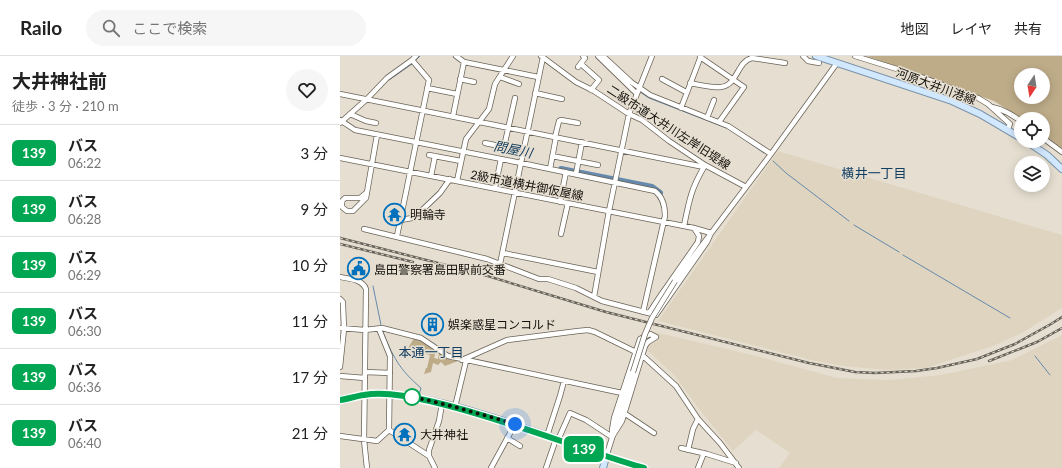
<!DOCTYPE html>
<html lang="ja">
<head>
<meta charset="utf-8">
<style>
	body { margin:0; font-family:Lato,"Noto Sans JP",sans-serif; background:#f6f6f6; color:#222; height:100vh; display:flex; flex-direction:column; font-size:15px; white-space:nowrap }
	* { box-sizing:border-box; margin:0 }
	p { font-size:13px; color:#767676 }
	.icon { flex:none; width:22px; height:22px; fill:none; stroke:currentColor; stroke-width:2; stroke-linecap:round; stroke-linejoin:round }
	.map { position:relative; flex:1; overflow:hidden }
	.side { display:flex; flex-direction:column; background:#fff; width:340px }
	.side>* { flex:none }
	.badge { padding:0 8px; border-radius:6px; font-size:14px; line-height:26px }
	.needle { width:26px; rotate:192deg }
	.buttons { position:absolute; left:674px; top:12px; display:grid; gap:8px }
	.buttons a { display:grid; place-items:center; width:36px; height:36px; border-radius:50%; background:#fff; box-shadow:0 2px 10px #0003; font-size:20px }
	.you { position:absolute; width:20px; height:20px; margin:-10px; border:3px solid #fff; border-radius:50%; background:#1a73e8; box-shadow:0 0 0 6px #1a73e833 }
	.map>.badge { position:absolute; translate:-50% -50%; box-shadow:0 0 0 2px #fff }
	.round { display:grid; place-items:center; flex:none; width:42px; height:42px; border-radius:21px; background:#f6f6f6 }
	.overview { display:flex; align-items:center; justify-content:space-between; height:68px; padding:0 12px }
	h1 { font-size:19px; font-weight:700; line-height:30px }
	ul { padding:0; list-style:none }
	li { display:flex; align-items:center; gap:12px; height:56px; padding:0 12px; border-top:1px solid #e0e0e0 }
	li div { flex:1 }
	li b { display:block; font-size:15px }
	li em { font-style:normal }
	li .badge { min-width:44px; font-weight:700; text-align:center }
	header { display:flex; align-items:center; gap:24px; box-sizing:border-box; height:56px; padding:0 20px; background:#fff; border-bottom:1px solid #e0e0e0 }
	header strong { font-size:19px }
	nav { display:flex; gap:22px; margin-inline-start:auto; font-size:14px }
	.search { width:280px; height:36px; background:#f6f6f6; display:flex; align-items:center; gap:10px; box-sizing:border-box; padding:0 14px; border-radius:22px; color:#767676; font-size:15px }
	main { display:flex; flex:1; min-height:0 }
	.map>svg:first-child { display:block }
	.built { fill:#dfd4bf }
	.green { fill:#beac89; fill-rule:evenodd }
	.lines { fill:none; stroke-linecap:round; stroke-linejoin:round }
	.stream { stroke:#6589ac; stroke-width:1 }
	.river { stroke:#6589ac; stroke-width:6 }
	.minor-casing { stroke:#696256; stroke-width:6 }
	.major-casing { stroke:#7b93a8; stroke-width:8 }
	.minor { stroke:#fff; stroke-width:4.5 }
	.major { stroke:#d2e8fe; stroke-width:6 }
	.rail-casing { stroke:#666259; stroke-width:2.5 }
	.rail { stroke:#e6dfd1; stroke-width:1; stroke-dasharray:3; stroke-linecap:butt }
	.minor-bridge-casing { stroke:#696256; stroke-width:6; stroke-linecap:butt }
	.minor-bridge { stroke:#fff; stroke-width:4.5 }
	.line-casing { stroke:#fff; stroke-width:9 }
	.line { stroke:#00a651; stroke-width:6 }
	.walk { stroke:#12100b; stroke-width:4; stroke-dasharray:0 7.2 }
	.stop-dot { fill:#fff; stroke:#00a651; stroke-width:2 }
	.labels { text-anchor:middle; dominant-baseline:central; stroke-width:3; stroke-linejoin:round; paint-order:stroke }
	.street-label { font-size:12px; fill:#12100b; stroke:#e6dfd1 }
	.poi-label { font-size:12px; fill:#12100b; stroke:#e6dfd1; text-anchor:start }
	.water-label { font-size:13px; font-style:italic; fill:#0c375a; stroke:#e6dfd1 }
	.neighbourhood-label { font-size:13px; fill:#123e63; stroke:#e6dfd1 }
</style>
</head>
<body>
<header>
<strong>Railo</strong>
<div class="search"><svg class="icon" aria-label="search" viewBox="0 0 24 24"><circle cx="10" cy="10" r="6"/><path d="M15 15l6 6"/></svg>ここで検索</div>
<nav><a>地図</a><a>レイヤ</a><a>共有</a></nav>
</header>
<main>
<section class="side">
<div class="overview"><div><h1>大井神社前</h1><p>徒歩 · 3 分 · 210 m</p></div><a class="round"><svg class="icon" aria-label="heart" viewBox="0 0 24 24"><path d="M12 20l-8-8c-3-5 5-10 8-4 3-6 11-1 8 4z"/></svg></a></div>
<ul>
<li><span class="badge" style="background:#00a651;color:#fff">139</span><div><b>バス</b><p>06:22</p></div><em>3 分</em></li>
<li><span class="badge" style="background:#00a651;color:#fff">139</span><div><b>バス</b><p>06:28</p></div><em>9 分</em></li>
<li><span class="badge" style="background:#00a651;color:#fff">139</span><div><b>バス</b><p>06:29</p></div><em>10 分</em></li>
<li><span class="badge" style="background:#00a651;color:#fff">139</span><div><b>バス</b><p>06:30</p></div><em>11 分</em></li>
<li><span class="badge" style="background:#00a651;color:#fff">139</span><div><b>バス</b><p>06:36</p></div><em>17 分</em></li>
<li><span class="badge" style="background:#00a651;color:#fff">139</span><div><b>バス</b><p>06:40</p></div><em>21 分</em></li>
</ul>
</section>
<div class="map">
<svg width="722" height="412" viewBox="0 0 722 412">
	<rect width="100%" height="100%" fill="#e6dfd1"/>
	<!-- built -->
	<path class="built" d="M 438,95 L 722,179 L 722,252 L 682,277 L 653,290 L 586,312 L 546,314 L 503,310 L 475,305 L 318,265 Z
		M 310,275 L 417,300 L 497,322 L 549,324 L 601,319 L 672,304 L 722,279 L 722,412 L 439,412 L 450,397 L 416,374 L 393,395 L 359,353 L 335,320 L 307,294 Z"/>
	<!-- green -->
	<path class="green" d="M 527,0 L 722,0 L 722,93 L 703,78 L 703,63 L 682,63 L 654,45 ZM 681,19 L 703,19 L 703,41 L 681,41 Z
		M 74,282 L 85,286 L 96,295 L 94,302 L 98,303 L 99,297 L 108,303 L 118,305 L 105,310 L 101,306 L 98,309 L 93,307 L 91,316 L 84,318 L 86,312 L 87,312 L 90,299 L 86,298 L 86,297 L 91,298 L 91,294 L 86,293 L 86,294 L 74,291 L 72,296 L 69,295 L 67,300 L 64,299 Z"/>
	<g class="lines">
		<!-- stream -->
		<path class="stream" d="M 75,5 L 80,0
			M 49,24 L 72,8
			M 300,36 L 309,42 L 389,73 L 424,97
			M 433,105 L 446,117 L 509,165
			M 514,169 L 559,196
			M 563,199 L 670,262
			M 33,230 L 41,269
			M 42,274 C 53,301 59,313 81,332 L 79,339
			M 695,300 L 710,319"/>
		<!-- river -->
		<path class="river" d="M 221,113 L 312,131 L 320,137"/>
		<defs>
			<path id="minor" d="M 116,0 L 124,6 L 198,21
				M 201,0 L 236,26 L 254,35 L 289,58 L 302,64 L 329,85 L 365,109 L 406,131
				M 258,0 L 297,38
				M 263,0 L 291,26 L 310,39 L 388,70 L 431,98
				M 463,0 L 468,5 L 479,7
				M 515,0 L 573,18 L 638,42 L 648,48 L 670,68 L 668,73
				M 360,1 L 404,31 L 379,66
				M 241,8 L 259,24 L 251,34
				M 238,11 L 245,2 L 243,0
				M 160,21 L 179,28
				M 120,23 L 134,26
				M 322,23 L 346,36
				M 350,27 C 360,29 371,32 381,31 C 398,29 397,5 412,2 L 445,7
				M 87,32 L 117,38
				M 195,37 L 222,43
				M 0,38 L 364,111 L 365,109
				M 652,51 C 663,53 672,59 681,65
				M 341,52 L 361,0
				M 10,58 L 26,65 L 36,67
				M 113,60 L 124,6
				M 367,62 L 374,44
				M 0,64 L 15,74 L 181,107 L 315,135 C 323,141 325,150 325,160 L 303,256
				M 0,67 L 27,43 L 47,22 L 72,4
				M 215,81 L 219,65 L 221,64 L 238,67
				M 703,82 L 722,96
				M 145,87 L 164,91 L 175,42
				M 89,99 L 121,105
				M 212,100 L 258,109
				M 0,102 L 354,172 L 371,177 L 367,186 L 316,259 L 262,245 L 236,232 L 208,223 L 199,223 L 147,203 L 24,173
				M 210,113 L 216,81
				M 236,118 L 242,86
				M 91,120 L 95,100
				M 117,125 L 126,83 L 149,53 L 155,28 L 173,0
				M 155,132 L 161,103
				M 26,137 L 20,142 L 5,142 L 2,145 L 2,151 L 7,155 L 13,155 L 26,142 L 37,79
				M 220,146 L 226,116
				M 61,164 L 72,162 L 76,160 L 100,137 L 110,123
				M 344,170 C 349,145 351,133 364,111
				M 221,178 L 228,147
				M 57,180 L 89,24 L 72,4 L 76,0
				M 163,197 L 258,216
				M 160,208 L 203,1
				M 0,221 C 10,223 22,223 26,233 L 24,384 L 27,412
				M 335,225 L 431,98 L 497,7
				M 254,241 L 269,155 L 289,58 L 312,0
				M 0,243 L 3,246 L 3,249 L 4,273 L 0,311
				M 309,257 L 321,239 L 358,186 L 359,180 L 354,172
				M 0,272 L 25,274 L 42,272 L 81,282 L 108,300 L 282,337
				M 122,304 L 167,284 L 238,275 L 248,274 L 255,276 L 302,299 L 336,330 L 358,363 L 380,387 L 399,412
				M 25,316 L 50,317
				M 0,320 L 25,322
				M 115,351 L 126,305
				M 284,357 L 314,377
				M 49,374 L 89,400
				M 0,380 L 37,385 L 49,374 L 50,300 L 39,273
				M 207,380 L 220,340 L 224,325
				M 272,381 L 272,374 L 274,362 L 299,286 L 300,283 L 310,278 L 316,281
				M 272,381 L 282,365 L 305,290 L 308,286 L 316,281
				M 167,382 L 180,390
				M 218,384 L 230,357 L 246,364 L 272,381
				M 341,392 L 367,398 L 396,407
				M 348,394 L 353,373 L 358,363
				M 266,401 L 293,316
				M 95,412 L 89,400 L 89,394 L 99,365 L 102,348
				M 151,412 L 175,368
				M 206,412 L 216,383
				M 358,412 L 364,397"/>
			<path id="major" d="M 476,0 L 612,45 L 640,58 L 681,82
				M 686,85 L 707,99 L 722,113
				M 0,344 C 8,343 16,340 24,339 C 49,335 80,342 105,348 C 173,365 237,392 304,412
				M 263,412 L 266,401"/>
		</defs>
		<!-- minor casing -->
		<use href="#minor" class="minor-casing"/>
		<!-- major casing -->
		<use href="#major" class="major-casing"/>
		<!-- minor -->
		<use href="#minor" class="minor"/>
		<!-- major -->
		<use href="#major" class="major"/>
		<defs>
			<path id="rail" d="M 0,182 L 141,218 L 266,256 L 469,307 L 515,316 L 535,317 L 576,315 L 597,312 L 637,303 L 675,288 L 711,268 L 722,261
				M 0,188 L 73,206
				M 649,305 L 697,286 L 722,272"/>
		</defs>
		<!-- rail casing -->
		<use href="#rail" class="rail-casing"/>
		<!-- rail -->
		<use href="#rail" class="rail"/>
		<defs>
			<path id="minor-bridge" d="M 293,316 L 305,278 L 312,262 L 335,225"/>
		</defs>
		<!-- minor-bridge casing -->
		<use href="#minor-bridge" class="minor-bridge-casing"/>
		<!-- minor-bridge -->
		<use href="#minor-bridge" class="minor-bridge"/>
	</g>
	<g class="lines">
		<defs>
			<path id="line" d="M 0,344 C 8,343 16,340 24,339 C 47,335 78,342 102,348 C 170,365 236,392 304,412"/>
		</defs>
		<!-- line casing -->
		<use href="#line" class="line-casing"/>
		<!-- line -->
		<use href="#line" class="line"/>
		<!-- walk -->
		<path class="walk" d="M 72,341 L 70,340 L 115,351 L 175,368"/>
	</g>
	<!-- icons -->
	<defs>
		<symbol id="temple-ring" viewBox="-11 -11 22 22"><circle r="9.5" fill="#e6dfd1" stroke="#0071bc" stroke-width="1.5"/><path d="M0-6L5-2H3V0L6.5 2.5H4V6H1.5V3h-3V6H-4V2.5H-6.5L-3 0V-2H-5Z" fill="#0071bc"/></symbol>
		<symbol id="civic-ring" viewBox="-11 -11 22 22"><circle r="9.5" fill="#e6dfd1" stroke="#0071bc" stroke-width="1.5"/><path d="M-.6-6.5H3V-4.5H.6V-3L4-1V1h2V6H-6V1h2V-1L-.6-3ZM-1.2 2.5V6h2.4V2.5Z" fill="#0071bc"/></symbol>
		<symbol id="building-ring" viewBox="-11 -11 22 22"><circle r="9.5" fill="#e6dfd1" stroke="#0071bc" stroke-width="1.5"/><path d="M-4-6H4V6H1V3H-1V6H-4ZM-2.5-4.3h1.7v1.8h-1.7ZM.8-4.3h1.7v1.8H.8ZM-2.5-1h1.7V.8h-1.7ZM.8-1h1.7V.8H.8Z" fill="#0071bc"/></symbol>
	</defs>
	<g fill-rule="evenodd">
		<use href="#temple-ring" x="42" y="146" width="25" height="25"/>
		<use href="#civic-ring" x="6" y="200" width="25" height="25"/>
		<use href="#building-ring" x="80" y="256" width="25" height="25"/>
		<use href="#temple-ring" x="52" y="366" width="25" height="25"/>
	</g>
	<!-- markers -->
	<circle class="stop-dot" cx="72" cy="341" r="8"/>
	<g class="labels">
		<!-- street labels -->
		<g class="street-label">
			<text transform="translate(596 30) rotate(20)">河原大井川港線</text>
			<text transform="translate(329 71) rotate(33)">二級市道大井川左岸旧堤線</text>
			<text transform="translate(187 129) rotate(11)">2級市道横井御仮屋線</text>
		</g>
		<!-- poi labels -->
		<g class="poi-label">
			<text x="70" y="158">明輪寺</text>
			<text x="34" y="213">島田警察署島田駅前交番</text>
			<text x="108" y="268">娯楽惑星コンコルド</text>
			<text x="80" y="378">大井神社</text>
		</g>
		<!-- water labels -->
		<g class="water-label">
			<text transform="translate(173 93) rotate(11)">問屋川</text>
		</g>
		<!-- neighbourhood labels -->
		<g class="neighbourhood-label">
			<text x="534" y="117">横井一丁目</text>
			<text x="91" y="296">本通一丁目</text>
		</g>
	</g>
</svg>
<div class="buttons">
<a><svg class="needle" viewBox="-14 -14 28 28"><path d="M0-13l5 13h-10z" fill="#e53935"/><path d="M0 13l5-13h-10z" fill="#767676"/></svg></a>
<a><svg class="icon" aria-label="locate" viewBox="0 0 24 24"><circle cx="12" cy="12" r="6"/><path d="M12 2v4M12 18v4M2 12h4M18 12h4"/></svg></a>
<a><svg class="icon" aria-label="layers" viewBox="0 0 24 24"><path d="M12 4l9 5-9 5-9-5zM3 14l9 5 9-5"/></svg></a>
</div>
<div class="you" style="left:175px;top:368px"></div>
<b class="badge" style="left:244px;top:393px;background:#00a651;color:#fff">139</b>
</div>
</main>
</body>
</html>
